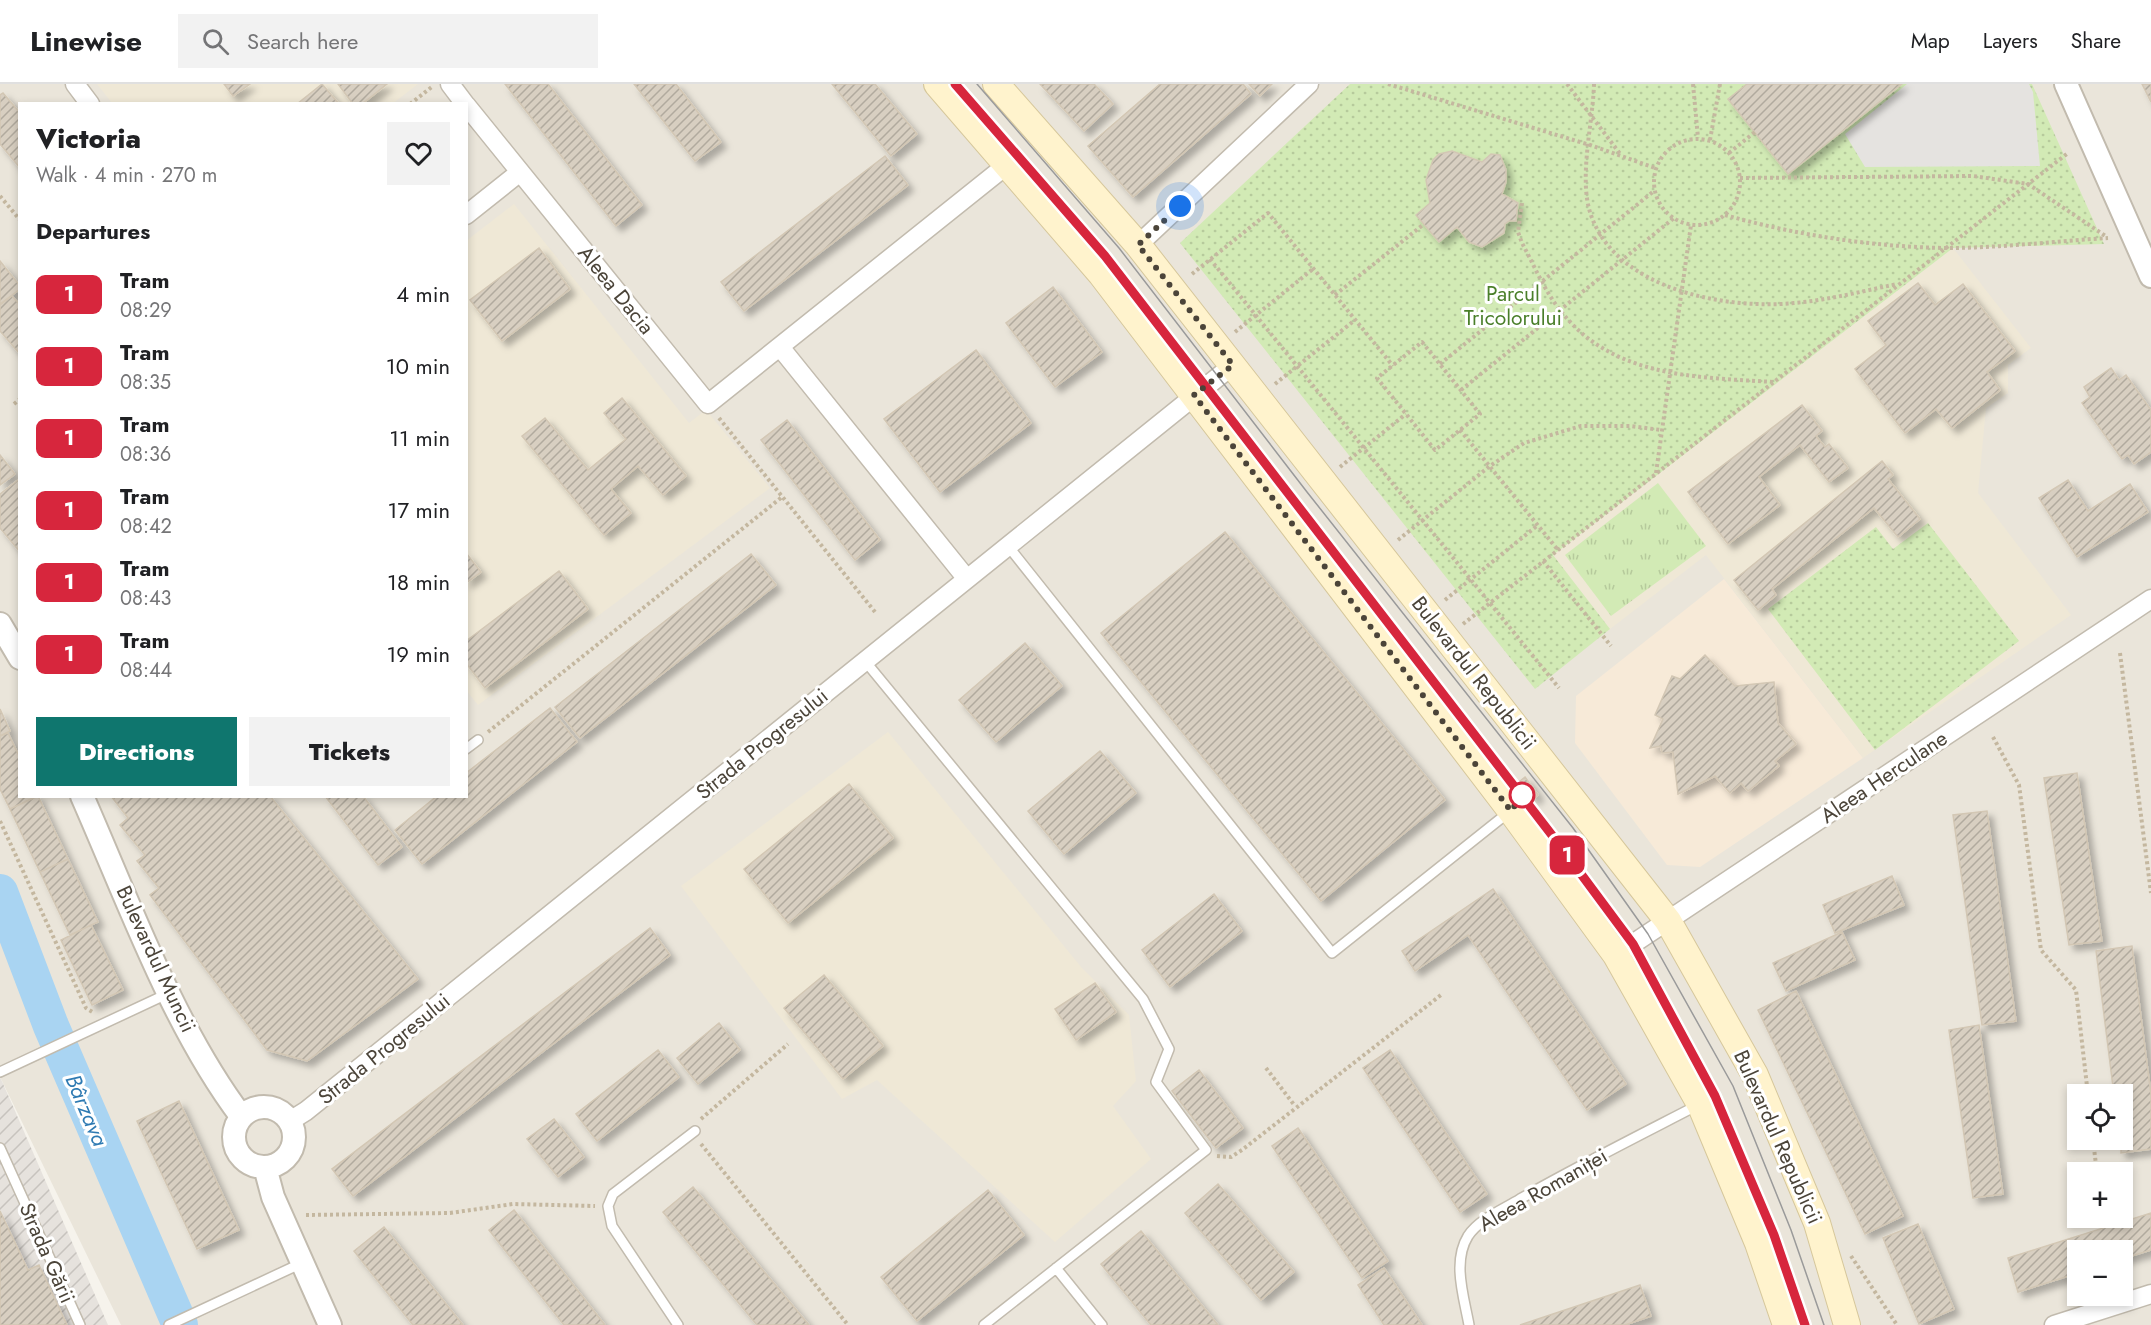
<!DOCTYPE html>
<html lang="en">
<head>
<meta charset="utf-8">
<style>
	body { margin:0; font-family:Jost,sans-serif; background:#f2f2f2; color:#202124; height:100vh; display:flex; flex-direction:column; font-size:22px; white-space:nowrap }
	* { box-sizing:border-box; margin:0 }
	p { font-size:20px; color:#757577 }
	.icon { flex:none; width:33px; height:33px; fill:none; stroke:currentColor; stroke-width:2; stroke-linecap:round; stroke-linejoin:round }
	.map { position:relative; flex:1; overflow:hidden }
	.sheet { position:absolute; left:18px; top:18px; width:450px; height:696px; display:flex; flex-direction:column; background:#fff; border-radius:0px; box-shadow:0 3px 9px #0003 }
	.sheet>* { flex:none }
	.badge { padding:0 12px; border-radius:9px; font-size:21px; line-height:39px }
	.controls { position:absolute; left:2067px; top:1000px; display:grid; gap:12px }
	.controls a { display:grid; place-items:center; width:66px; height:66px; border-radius:0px; background:#fff; box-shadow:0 3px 9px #0003; font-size:30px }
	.you { position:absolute; width:30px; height:30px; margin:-15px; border:4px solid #fff; border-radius:50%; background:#1a73e8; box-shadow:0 0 0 9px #1a73e833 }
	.map>.badge { position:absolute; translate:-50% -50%; box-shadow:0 0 0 3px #fff }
	h2 { padding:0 18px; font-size:22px; line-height:54px }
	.round { display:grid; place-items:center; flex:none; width:63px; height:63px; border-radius:0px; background:#f2f2f2 }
	.head { display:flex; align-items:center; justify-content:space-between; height:102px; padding:0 18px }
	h1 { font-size:28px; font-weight:800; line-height:45px }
	.action { display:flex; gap:12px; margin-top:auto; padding:12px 18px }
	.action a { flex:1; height:69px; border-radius:0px; background:#0f766e; color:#fff; font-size:24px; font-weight:800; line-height:69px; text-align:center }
	.action a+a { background:#f2f2f2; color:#202124 }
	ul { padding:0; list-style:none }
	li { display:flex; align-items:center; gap:18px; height:72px; padding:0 18px }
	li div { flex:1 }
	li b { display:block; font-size:22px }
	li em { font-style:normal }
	li .badge { min-width:66px; font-weight:700; text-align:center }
	header { display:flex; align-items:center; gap:36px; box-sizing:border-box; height:84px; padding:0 30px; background:#fff; border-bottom:2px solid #e0e0e0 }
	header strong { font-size:28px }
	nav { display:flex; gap:33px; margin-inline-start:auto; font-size:21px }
	.search { width:420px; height:54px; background:#f2f2f2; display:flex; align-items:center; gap:15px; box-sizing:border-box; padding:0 21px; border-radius:0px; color:#757577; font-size:22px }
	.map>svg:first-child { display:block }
	.residential { fill:#eae5da; fill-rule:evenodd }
	.commercial { fill:#f7ead8 }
	.industrial { fill:url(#industrial-furrows) }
	.education { fill:#efe8d6 }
	.grass { fill:url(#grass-tufts) }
	.park { fill:url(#park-dots) }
	.parking { fill:#e5e3e0 }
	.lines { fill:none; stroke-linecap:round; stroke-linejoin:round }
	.river { stroke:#a9d4f2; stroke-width:36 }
	.building { fill:url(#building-hatch); stroke:#d3c7b4; stroke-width:1.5; filter:url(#shadow) }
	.service-casing { stroke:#c2bbae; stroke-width:12 }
	.minor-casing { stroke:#c2bbae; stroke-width:21 }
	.tertiary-casing { stroke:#c2bbae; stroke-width:26 }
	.secondary-casing { stroke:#d6c79b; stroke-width:28 }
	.path { stroke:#c4b79f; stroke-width:4; stroke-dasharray:3 3; stroke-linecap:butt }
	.service { stroke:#fff; stroke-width:9 }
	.minor { stroke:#fff; stroke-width:18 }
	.tertiary { stroke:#fff; stroke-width:22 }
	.secondary { stroke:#fff3cd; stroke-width:26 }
	.tram { stroke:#9a9a9a; stroke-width:1.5 }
	.line-casing { stroke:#fff; stroke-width:14 }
	.line { stroke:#d7263d; stroke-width:9 }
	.walk { stroke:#4b4439; stroke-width:6; stroke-dasharray:0 10.8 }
	.stop-dot { fill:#fff; stroke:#d7263d; stroke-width:3 }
	.labels { text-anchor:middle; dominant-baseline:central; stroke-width:6; stroke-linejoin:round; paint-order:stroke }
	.street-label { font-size:21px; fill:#4b4439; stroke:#fff }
	.park-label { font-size:21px; fill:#4a7f2a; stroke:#fff }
	.water-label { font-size:22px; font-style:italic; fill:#2e7ab2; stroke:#fff }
</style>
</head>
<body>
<header>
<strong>Linewise</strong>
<div class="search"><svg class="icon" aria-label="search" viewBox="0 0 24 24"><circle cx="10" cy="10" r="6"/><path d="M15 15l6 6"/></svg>Search here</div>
<nav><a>Map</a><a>Layers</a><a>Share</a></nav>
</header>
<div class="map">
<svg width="2151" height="1241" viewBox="0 0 2151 1241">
	<defs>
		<pattern id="industrial-furrows" width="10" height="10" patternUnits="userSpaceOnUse" patternTransform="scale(1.5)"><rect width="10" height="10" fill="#e6e2dd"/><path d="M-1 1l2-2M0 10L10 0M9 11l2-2" fill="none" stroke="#c7c3be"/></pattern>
		<pattern id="grass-tufts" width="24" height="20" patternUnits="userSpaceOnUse" patternTransform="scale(1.5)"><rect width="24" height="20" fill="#d2eab5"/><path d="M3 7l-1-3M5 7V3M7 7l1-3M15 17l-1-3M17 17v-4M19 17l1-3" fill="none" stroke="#b6ca9c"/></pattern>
		<pattern id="park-dots" width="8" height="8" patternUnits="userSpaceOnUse" patternTransform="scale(1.5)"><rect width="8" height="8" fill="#d2eab5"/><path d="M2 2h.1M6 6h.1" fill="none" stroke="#b6ca9c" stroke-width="1.8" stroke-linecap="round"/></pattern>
		<pattern id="building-hatch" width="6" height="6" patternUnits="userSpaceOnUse" patternTransform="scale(1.5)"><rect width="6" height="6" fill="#d8cfc1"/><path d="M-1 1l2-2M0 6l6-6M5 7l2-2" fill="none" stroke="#b1aa9e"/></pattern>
		<filter id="shadow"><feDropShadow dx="5.5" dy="5.5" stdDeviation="3" flood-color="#0004"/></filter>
	</defs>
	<rect width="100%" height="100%" fill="#f6f3ec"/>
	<!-- residential -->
	<path class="residential" d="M 0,0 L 2151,0 L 2151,1241 L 121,1241 L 0,993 ZM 20,20 L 466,20 L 466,712 L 20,712 ZM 2078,1011 L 2122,1011 L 2122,1056 L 2078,1056 ZM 2078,1089 L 2122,1089 L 2122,1134 L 2078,1134 ZM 2078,1167 L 2122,1167 L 2122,1212 L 2078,1212 Z"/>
	<!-- commercial -->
	<path class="commercial" d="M 1724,495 L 1863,674 L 1700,783 L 1667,781 L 1575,659 L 1576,612 Z"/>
	<!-- industrial -->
	<path class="industrial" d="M 0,993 L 12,1020 L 108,1241 L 0,1241 Z"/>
	<!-- education -->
	<path class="education" d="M 97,0 L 418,0 L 392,20 L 112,19 Z
		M 514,120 L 689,339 L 706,326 L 770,404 L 478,621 L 466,606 L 466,157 Z
		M 1953,164 L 2031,264 L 2008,281 L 2008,309 L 1986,324 L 1978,409 L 2071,531 L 1863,674 L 1706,471 L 1610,545 L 1552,471 Z
		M 888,648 L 1082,884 L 1129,931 L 1136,997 L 1113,1022 L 1151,1075 L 1055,1158 L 877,996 L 842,1015 L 681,802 Z"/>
	<!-- grass -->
	<path class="grass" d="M 1658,399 L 1706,462 L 1611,532 L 1565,471 Z"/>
	<!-- park -->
	<path class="park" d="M 1350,0 L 2032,0 L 2104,160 L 1953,164 L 1553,471 L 1610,545 L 1535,605 L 1180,159 Z
		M 1928,439 L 2019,557 L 1875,666 L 1768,525 L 1876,443 L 1893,465 Z"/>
	<!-- parking -->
	<path class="parking" d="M 1907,0 L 2029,0 L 2033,8 L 2040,82 L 1865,83 L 1845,50 Z"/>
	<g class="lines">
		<!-- river -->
		<path class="river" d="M 0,808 L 51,942 L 180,1241"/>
	</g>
	<!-- building -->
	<path class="building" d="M 224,0 L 250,0 L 233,12 Z
		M 322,0 L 339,20 L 297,20 Z
		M 338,0 L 387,0 L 362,20 L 353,20 Z
		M 505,0 L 548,0 L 642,121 L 616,142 Z
		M 634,0 L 676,0 L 721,58 L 695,77 Z
		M 832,0 L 875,0 L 917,50 L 891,72 Z
		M 1040,0 L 1094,0 L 1113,20 L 1084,47 Z
		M 1160,0 L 1243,0 L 1251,10 L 1133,113 L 1088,62 Z
		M 1249,0 L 1272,0 L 1260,12 Z
		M 1747,0 L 1902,0 L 1788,90 L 1728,15 Z
		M 2142,0 L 2151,0 L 2151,18 Z
		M 3,9 L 20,29 L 20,84 L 0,60 L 0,11 Z
		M 1452,67 L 1482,78 L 1491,70 L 1500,71 L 1506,86 L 1506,98 L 1502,110 L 1518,119 L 1516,137 L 1509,137 L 1505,140 L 1504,149 L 1482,163 L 1469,158 L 1457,143 L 1439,158 L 1416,131 L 1430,119 L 1426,96 L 1433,76 L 1439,70 Z
		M 885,72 L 908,101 L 744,227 L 721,198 Z
		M 539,164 L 570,205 L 502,257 L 470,216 Z
		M 0,177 L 20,202 L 20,205 L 0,220 Z
		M 1918,199 L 1935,221 L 1963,200 L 2015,267 L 1987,288 L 2000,306 L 1952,344 L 1936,325 L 1905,349 L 1855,285 L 1886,261 L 1868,237 Z
		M 1053,203 L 1102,268 L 1055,303 L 1006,239 Z
		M 12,212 L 20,221 L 20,270 L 0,247 L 0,221 Z
		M 976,266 L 1031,339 L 940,408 L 884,335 Z
		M 2111,284 L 2119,296 L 2126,291 L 2151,326 L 2151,368 L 2134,380 L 2128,371 L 2122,375 L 2082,319 L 2090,313 L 2084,303 Z
		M 622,314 L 686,392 L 663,411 L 638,382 L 611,405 L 631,429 L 604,451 L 522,352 L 545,334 L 588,386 L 626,355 L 604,329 Z
		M 1802,321 L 1822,347 L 1816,352 L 1825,363 L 1829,360 L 1848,384 L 1829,398 L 1800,361 L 1759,393 L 1780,421 L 1728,460 L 1688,408 Z
		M 787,336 L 880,456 L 855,476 L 761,356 Z
		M 0,371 L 15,390 L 0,401 Z
		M 1882,377 L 1893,391 L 1888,395 L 1920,435 L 1898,453 L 1874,424 L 1772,505 L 1776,511 L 1758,526 L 1734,496 Z
		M 18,396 L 20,398 L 20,468 L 0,444 L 0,410 Z
		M 2068,396 L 2088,427 L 2130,400 L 2148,428 L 2077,473 L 2039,414 Z
		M 1225,448 L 1445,716 L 1321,817 L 1101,549 Z
		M 466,469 L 481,488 L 466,499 Z
		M 751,470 L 776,501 L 580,654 L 555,623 Z
		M 559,487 L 588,525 L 485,604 L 466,579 L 466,557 Z
		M 1025,559 L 1062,602 L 996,658 L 959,616 Z
		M 1705,571 L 1735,602 L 1774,598 L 1778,639 L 1796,660 L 1775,677 L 1779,682 L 1748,707 L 1741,699 L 1730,709 L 1715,692 L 1678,710 L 1673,668 L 1662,669 L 1661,662 L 1650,664 L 1663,635 L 1655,631 L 1672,592 L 1680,595 Z
		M 550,624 L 577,658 L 422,780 L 395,746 L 437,712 L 466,712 L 466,689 Z
		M 0,625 L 10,647 L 0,652 Z
		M 8,649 L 20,674 L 20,712 L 37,712 L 10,725 L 0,705 L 0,652 Z
		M 1100,667 L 1136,709 L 1064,770 L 1028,727 Z
		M 2077,689 L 2102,857 L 2069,861 L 2044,694 Z
		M 1525,693 L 1538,711 L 1534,715 L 1520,697 Z
		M 849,700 L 893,754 L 788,839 L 744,785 Z
		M 38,712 L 68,775 L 40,788 L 10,725 Z
		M 111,712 L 270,712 L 418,895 L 307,977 L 267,966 L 150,811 L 159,804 L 137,777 L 145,771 L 120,741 L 128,734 Z
		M 325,712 L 363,712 L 402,763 L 378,781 Z
		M 1987,727 L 2016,937 L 1982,941 L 1953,731 Z
		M 68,775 L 98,838 L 70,851 L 40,788 Z
		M 1892,792 L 1904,821 L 1835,849 L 1823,821 Z
		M 1493,805 L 1626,1000 L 1587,1026 L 1468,851 L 1415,887 L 1402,867 Z
		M 1214,810 L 1242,847 L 1170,903 L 1142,866 Z
		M 91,841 L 123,906 L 92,921 L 61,856 Z
		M 650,844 L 670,871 L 353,1112 L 332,1085 Z
		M 1842,848 L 1855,876 L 1786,907 L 1773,879 Z
		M 2132,862 L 2151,1011 L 2151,1065 L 2121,1069 L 2122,1011 L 2114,1011 L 2096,867 Z
		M 824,891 L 883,962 L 843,995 L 784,924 Z
		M 1095,899 L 1116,928 L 1076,956 L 1055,925 Z
		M 1796,907 L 1903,1132 L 1865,1150 L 1758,926 Z
		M 719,939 L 740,966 L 698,1000 L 677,974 Z
		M 1979,941 L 2003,1110 L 1973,1114 L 1949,946 Z
		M 658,966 L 679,993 L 597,1057 L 576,1030 Z
		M 1390,966 L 1487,1110 L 1460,1128 L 1363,984 Z
		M 1199,986 L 1243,1044 L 1216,1064 L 1172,1007 Z
		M 179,1017 L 239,1146 L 197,1165 L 137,1037 Z
		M 554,1035 L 584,1073 L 558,1093 L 527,1055 Z
		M 1298,1044 L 1388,1177 L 1362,1194 L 1272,1062 Z
		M 1218,1100 L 1294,1188 L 1261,1216 L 1185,1129 Z
		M 693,1103 L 809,1241 L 757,1241 L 663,1128 Z
		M 988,1106 L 1024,1151 L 917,1237 L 881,1193 Z
		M 514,1126 L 605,1241 L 564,1241 L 489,1146 Z
		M 0,1127 L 28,1186 L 39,1181 L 67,1241 L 0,1241 Z
		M 2151,1129 L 2151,1166 L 2122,1175 L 2122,1167 L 2078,1167 L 2078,1189 L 2018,1208 L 2008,1174 Z
		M 1918,1140 L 1954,1225 L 1919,1240 L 1883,1154 Z
		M 384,1143 L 463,1241 L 413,1241 L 354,1167 Z
		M 1141,1147 L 1218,1241 L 1151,1241 L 1101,1180 Z
		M 1384,1184 L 1422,1241 L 1384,1241 L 1358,1201 Z
		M 1640,1201 L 1651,1232 L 1625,1241 L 1520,1241 Z"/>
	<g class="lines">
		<defs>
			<path id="service" d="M 1008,462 L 1332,869 L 1509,728
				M 865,577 L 1143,915 L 1169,965 L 1156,998 L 1206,1066 L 984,1241
				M 466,665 L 478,656
				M 0,988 L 167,910
				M 0,1064 L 80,1241
				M 1056,1184 L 1102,1241
				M 169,1241 L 302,1179
				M 678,1241 L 612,1142 L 608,1122 L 613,1110 L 695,1047
				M 1469,1241 C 1464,1213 1452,1178 1468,1152 C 1479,1135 1504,1125 1520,1115 C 1578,1082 1638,1052 1698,1021"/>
			<path id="minor" d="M 75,0 L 90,20
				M 450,0 L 465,20
				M 466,21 L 708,320 L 1008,80
				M 466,131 L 520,88
				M 1138,161 L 1309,0
				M 780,263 L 967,495
				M 1616,871 L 2151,515
				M 290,1037 L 306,1027 L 1233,281
				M 2054,1241 L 2151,1210"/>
			<path id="tertiary" d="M 2066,0 L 2151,192
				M 0,540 L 20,574
				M 82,712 C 128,816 173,942 241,1032
				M234 1053a30 30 0 1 1 60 0a30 30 0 1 1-60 0Z
				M 265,1083 L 273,1113 L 330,1241"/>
			<path id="secondary" d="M 937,0 L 1101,190 L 1511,727 L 1616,871 L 1700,1020 L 1758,1159 L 1786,1241
				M 996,0 L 1138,161 L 1668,837 L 1755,991 L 1817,1139 L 1847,1241"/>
		</defs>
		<!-- service casing -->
		<use href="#service" class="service-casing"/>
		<!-- minor casing -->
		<use href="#minor" class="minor-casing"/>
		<!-- tertiary casing -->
		<use href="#tertiary" class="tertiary-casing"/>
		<!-- secondary casing -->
		<use href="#secondary" class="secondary-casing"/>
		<!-- path -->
		<path class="path" d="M 1388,0 L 1590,61 L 1655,84
			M 1567,0 L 1621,71
			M 1594,0 C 1593,39 1578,95 1591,131 C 1616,205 1725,226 1794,219 C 1829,216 1863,207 1897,200
			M 1693,0 L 1698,54
			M 410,20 L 433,2
			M1654 98a43 43 0 1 1 86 0a43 43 0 1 1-86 0Z
			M 1710,56 L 1720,0
			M 1729,69 L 1755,48
			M 1740,94 L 1973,92 L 2028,100 L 2107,153
			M 0,112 L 20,136
			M 1522,119 L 1518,148 L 1522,159 C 1534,181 1544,206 1560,226 C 1612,294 1696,293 1773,298
			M 1725,131 C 1796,151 1873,163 1947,164 C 2001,164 2055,157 2108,154
			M 1210,175 L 1559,604
			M 1192,190 L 1268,129 L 1393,282
			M 1335,211 L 1424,140
			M 1235,248 L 1313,185
			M 1422,258 L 1480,330 L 1435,366 L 1377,294 Z
			M 1440,280 L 1654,107
			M 1275,300 L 1355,236
			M 1461,306 L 1674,134
			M 14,320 L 20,315
			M 719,334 L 875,528
			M 1460,346 L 1558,466
			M 1340,383 L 1406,330
			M 1656,389 L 1691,141
			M 1398,456 L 1490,382 L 1524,359 L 1581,342 L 1630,342 L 1661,346
			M 1543,477 L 1611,562
			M 1445,516 L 1538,441
			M 1463,540 L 2068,69
			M 2120,569 L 2151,809
			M 488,648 L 782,413
			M 1993,653 L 2019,701 L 2041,866 L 2076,906 L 2088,1011
			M 0,737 L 86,924 L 94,929
			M 1266,984 L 1295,1022
			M 701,1035 L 788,960
			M 2093,1056 L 2097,1089
			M 701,1060 L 848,1241
			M 1217,1072 L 1231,1073 L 1242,1066 L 1441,911
			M 306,1131 L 450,1129 L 513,1120 L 595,1122
			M 1851,1172 L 1897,1241"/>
		<!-- service -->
		<use href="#service" class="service"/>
		<!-- minor -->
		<use href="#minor" class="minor"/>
		<!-- tertiary -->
		<use href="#tertiary" class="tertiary"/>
		<!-- secondary -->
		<use href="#secondary" class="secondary"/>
		<!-- tram -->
		<path class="tram" d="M 955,0 L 1105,172 L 1558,759 L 1633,860 L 1715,1012 L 1775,1151 L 1805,1241
			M 977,0 L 1119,164 L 1307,408 L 1573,744 L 1648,850 L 1733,1002 L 1791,1146 L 1824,1241"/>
	</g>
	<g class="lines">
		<defs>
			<path id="line" d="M 955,0 L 1105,172 L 1558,759 L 1633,860 L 1715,1012 L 1774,1151 L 1805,1241"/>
		</defs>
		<!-- line casing -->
		<use href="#line" class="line-casing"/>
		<!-- line -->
		<use href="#line" class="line"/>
		<!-- walk -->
		<path class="walk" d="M 1180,122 L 1138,161 L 1233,281 L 1194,311 L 1511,727 L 1522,711"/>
	</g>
	<!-- markers -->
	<circle class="stop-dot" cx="1522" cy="711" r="12"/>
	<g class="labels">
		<!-- street labels -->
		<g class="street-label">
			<text transform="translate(616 206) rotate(51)">Aleea Dacia</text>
			<text transform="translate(1474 589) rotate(52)">Bulevardul Republicii</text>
			<text transform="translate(762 660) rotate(-39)">Strada Progresului</text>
			<text transform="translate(1884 693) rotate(-34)">Aleea Herculane</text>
			<text transform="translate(156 875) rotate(65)">Bulevardul Muncii</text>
			<text transform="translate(384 965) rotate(-39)">Strada Progresului</text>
			<text transform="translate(1778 1053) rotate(66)">Bulevardul Republicii</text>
			<text transform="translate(1543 1106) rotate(-30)">Aleea Romaniței</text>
			<text transform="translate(47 1169) rotate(66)">Strada Gării</text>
		</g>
		<!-- park labels -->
		<g class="park-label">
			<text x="1513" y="210">Parcul<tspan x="1513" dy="24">Tricolorului</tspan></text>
		</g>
		<!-- water labels -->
		<g class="water-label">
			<text transform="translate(87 1026) rotate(67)">Bârzava</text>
		</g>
	</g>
</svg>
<div class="controls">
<a><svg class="icon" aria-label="locate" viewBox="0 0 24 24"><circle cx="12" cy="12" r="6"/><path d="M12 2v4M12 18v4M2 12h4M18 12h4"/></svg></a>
<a>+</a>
<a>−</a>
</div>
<div class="you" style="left:1180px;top:122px"></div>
<b class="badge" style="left:1567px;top:771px;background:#d7263d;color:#fff">1</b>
<section class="sheet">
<div class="head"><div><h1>Victoria</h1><p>Walk · 4 min · 270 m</p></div><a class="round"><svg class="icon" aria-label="heart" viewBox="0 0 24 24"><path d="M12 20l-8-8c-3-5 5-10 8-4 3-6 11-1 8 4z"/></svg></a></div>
<h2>Departures</h2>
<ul>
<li><span class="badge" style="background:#d7263d;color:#fff">1</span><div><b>Tram</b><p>08:29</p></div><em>4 min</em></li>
<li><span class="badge" style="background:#d7263d;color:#fff">1</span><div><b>Tram</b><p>08:35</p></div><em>10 min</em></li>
<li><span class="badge" style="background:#d7263d;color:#fff">1</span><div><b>Tram</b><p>08:36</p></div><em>11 min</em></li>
<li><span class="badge" style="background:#d7263d;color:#fff">1</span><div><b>Tram</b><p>08:42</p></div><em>17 min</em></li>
<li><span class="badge" style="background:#d7263d;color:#fff">1</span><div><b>Tram</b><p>08:43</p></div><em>18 min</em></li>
<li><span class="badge" style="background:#d7263d;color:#fff">1</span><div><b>Tram</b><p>08:44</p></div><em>19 min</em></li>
</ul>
<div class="action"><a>Directions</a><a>Tickets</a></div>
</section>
</div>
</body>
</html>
